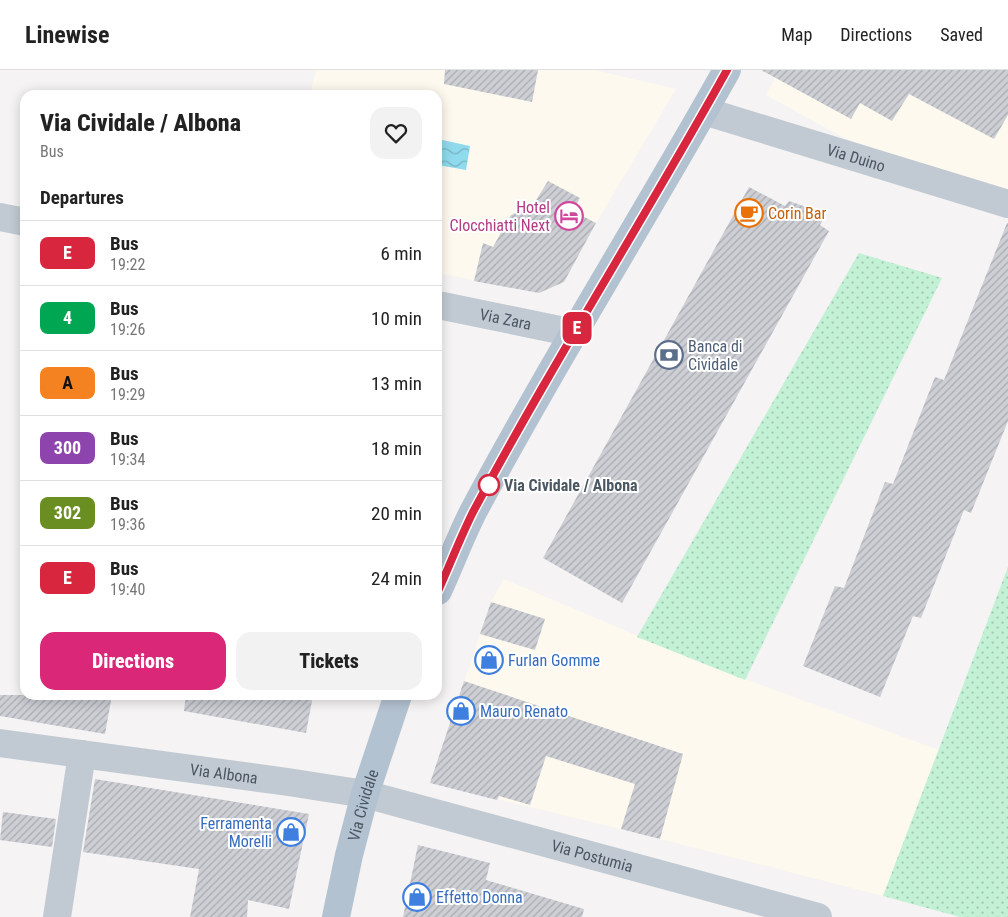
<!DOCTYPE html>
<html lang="en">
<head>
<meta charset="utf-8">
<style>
	body { margin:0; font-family:"Roboto Condensed",sans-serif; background:#f2f2f2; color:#222; height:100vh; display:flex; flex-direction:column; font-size:19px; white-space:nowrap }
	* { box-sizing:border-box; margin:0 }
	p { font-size:16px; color:#767676 }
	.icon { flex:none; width:28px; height:28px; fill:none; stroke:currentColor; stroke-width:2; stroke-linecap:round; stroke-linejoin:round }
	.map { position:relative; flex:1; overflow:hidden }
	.details { position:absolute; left:20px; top:20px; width:422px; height:610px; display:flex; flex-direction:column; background:#fff; border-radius:15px; box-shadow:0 2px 12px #0003 }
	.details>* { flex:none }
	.badge { padding:0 10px; border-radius:8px; font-size:18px; line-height:32px }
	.map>.badge { position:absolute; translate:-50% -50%; box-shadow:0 0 0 2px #fff }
	h2 { padding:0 20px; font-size:19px; line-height:45px }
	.round { display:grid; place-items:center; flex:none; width:52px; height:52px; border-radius:15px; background:#f2f2f2 }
	.headline { display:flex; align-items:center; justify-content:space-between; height:85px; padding:0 20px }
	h1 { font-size:24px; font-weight:800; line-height:38px }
	.cta { display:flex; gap:10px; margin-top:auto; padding:10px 20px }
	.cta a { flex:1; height:58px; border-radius:15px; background:#db2777; color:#fff; font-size:20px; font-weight:800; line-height:58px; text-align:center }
	.cta a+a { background:#f2f2f2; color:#222 }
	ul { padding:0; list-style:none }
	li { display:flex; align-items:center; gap:15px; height:65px; padding:0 20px; border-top:1px solid #e0e0e0 }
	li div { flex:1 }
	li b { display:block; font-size:19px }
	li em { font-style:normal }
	li .badge { min-width:55px; font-weight:700; text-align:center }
	header { display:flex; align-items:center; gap:30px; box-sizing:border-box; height:70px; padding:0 25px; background:#fff; border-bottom:1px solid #e0e0e0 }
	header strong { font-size:24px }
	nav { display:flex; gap:28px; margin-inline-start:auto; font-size:18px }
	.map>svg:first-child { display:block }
	.commercial { fill:#fdf9ef }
	.grass { fill:url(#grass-dots) }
	.water { fill:url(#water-waves) }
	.building { fill:url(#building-hatch) }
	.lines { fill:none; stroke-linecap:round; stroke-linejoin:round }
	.minor { stroke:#c1cad2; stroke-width:28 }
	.major { stroke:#b3c2d1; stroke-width:28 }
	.line-casing { stroke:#fff; stroke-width:11 }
	.line { stroke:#d7263d; stroke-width:8 }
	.stop-dot { fill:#fff; stroke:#d7263d; stroke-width:2.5 }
	.labels { text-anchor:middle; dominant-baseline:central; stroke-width:4; stroke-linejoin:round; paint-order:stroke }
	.street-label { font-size:16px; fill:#4a5661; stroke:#fff }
	.hotel-label { font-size:16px; fill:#b23c85; stroke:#fff; text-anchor:end }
	.food-label { font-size:16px; fill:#c56008; stroke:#fff; text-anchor:start }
	.service-label { font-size:16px; fill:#4e5e75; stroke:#fff; text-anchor:start }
	.stop-label { font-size:16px; font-weight:bold; fill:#4a5661; stroke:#fff; text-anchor:start }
	.shop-label { font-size:16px; fill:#366cbe; stroke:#fff; text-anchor:start }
</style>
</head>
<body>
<header>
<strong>Linewise</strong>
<nav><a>Map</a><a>Directions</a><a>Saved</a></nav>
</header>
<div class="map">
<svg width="1008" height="847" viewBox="0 0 1008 847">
	<defs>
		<pattern id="grass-dots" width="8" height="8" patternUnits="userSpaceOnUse" patternTransform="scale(1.25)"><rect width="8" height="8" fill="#c3f1d5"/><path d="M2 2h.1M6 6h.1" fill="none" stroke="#a0c6b0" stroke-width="1.8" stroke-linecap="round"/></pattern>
		<pattern id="water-waves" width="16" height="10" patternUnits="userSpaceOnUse" patternTransform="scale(1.25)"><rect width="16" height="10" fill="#90daee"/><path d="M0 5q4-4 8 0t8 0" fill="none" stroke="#78b4c4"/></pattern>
		<pattern id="building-hatch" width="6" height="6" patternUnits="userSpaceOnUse" patternTransform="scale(1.25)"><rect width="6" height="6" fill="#cdcfd5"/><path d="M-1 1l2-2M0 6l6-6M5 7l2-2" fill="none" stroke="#a8abb0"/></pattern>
	</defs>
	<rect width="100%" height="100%" fill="#f5f3f3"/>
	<!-- commercial -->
	<path class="commercial" d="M 316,0 L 595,0 L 676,19 L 596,153 L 564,212 L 539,223 L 438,203 L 438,25 L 310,25 Z
		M 779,0 L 1008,0 L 1008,122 L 846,69 L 766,25 Z
		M 504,509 L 709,596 L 939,680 L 883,826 L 621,759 L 430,713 L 491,532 Z"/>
	<!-- grass -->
	<path class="grass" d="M 859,183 L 942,208 L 745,610 L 637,567 Z
		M 1008,497 L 1008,847 L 960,847 L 883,826 Z"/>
	<!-- water -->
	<path class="water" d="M 438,69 L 470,76 L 466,100 L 438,95 Z"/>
	<!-- building -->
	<path class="building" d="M 445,0 L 538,0 L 532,32 L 444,14 Z
		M 761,0 L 1008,0 L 1008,45 L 994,69 L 909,24 L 892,51 L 860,33 L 851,49 Z
		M 548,111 L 580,128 L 573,141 L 596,153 L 564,212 L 539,223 L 474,211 L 483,173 L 493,177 L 511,145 L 533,135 Z
		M 749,117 L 785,136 L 789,131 L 826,144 L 820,155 L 829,161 L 622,533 L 543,488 Z
		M 1007,153 L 1008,153 L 1008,351 L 971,443 L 964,440 L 921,548 L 913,546 L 880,627 L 803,596 L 835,516 L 844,518 L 885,412 L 893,414 L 935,307 L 944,310 Z
		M 491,532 L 545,549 L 535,580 L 480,564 Z
		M 464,611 L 683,684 L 660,769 L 621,759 L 635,714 L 546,686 L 530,735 L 499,726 L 497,730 L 430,713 Z
		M 0,625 L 112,625 L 105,664 L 0,646 Z
		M 186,625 L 313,625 L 306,663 L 184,641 Z
		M 95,709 L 309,744 L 289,839 L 248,830 L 247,847 L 190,847 L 199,799 L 83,782 Z
		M 3,742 L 56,749 L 52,777 L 0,770 Z
		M 418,775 L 490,793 L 486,810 L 584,839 L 582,847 L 403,847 Z"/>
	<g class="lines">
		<!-- minor -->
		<g class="minor">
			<path id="s1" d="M 704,41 L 1008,134"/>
			<path d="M 0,147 L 25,152"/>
			<path id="s2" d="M 438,235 L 574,263"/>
			<path id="s3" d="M 0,673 L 288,712 L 365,724 L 818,847"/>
			<path d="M 57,847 L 82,684"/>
		</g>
		<!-- major -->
		<g class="major">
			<path d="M 438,521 C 450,495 460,468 473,442 C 553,292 644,148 727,0"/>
			<path id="s4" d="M 336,847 L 349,785 L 365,724 L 398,625"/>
		</g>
	</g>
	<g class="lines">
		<defs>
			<path id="line" d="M 438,521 C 450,495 460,468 473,442 C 553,292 645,148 727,0"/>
		</defs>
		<!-- line casing -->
		<use href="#line" class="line-casing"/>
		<!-- line -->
		<use href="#line" class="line"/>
	</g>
	<!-- icons -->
	<defs>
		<symbol id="cafe-ring" viewBox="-11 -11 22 22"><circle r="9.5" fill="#fff" stroke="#e8710a" stroke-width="1.5"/><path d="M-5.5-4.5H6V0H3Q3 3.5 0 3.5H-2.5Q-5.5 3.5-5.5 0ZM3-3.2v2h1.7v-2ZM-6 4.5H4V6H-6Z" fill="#e8710a"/></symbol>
		<symbol id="hotel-ring" viewBox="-11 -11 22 22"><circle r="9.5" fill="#fff" stroke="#d1479c" stroke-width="1.5"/><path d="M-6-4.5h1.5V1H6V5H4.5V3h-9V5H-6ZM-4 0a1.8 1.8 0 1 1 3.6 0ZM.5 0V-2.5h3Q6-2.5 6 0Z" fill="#d1479c"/></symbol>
		<symbol id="bank-ring" viewBox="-11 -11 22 22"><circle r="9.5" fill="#fff" stroke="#5c6f8a" stroke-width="1.5"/><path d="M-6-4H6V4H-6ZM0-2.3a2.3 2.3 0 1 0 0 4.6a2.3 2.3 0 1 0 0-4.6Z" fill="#5c6f8a"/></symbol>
		<symbol id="shop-ring" viewBox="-11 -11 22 22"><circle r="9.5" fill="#fff" stroke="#3f7fe0" stroke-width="1.5"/><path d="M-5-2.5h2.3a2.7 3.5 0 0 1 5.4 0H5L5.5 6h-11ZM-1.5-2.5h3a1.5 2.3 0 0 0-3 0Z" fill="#3f7fe0"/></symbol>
	</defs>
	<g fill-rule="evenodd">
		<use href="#cafe-ring" x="733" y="127" width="32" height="32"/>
		<use href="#hotel-ring" x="553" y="130" width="32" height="32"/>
		<use href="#bank-ring" x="653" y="269" width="32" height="32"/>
		<use href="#shop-ring" x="473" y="574" width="32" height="32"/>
		<use href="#shop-ring" x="445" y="625" width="32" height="32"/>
		<use href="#shop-ring" x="275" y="746" width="32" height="32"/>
		<use href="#shop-ring" x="401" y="811" width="32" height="32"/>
	</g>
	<!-- markers -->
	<circle class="stop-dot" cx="489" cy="415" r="10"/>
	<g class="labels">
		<!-- street labels -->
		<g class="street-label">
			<text stroke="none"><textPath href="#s1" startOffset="159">Via Duino</textPath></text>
			<text stroke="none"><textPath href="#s2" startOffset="69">Via Zara</textPath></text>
			<text stroke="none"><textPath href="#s3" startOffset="226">Via Albona</textPath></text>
			<text stroke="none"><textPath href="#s4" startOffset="115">Via Cividale</textPath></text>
			<text stroke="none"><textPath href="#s3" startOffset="604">Via Postumia</textPath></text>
		</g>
		<!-- hotel labels -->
		<g class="hotel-label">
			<text x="550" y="137">Hotel<tspan x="550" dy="18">Clocchiatti Next</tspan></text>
		</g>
		<!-- food labels -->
		<g class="food-label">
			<text x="768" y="143">Corin Bar</text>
		</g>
		<!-- service labels -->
		<g class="service-label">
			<text x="688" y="276">Banca di<tspan x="688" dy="18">Cividale</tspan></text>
		</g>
		<!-- stop labels -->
		<g class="stop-label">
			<text x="504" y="415">Via Cividale / Albona</text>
		</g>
		<!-- shop labels -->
		<g class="shop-label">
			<text x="508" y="590">Furlan Gomme</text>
			<text x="480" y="641">Mauro Renato</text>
			<text x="272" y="753" text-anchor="end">Ferramenta<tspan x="272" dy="18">Morelli</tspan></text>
			<text x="436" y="827">Effetto Donna</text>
		</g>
	</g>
</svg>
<b class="badge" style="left:577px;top:258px;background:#d7263d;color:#fff">E</b>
<section class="details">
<div class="headline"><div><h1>Via Cividale / Albona</h1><p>Bus</p></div><a class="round"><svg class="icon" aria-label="heart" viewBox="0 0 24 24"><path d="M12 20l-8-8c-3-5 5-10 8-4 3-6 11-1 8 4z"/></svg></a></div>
<h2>Departures</h2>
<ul>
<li><span class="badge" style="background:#d7263d;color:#fff">E</span><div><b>Bus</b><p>19:22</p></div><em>6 min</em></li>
<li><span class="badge" style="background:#00a651;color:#fff">4</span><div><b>Bus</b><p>19:26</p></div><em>10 min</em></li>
<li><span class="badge" style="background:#f58220;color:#111">A</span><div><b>Bus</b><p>19:29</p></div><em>13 min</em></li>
<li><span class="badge" style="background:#8e44ad;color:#fff">300</span><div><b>Bus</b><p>19:34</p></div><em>18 min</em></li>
<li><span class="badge" style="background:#6b8e23;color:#fff">302</span><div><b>Bus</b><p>19:36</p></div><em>20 min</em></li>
<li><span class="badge" style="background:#d7263d;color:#fff">E</span><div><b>Bus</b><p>19:40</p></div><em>24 min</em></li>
</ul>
<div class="cta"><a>Directions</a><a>Tickets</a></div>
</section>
</div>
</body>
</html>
